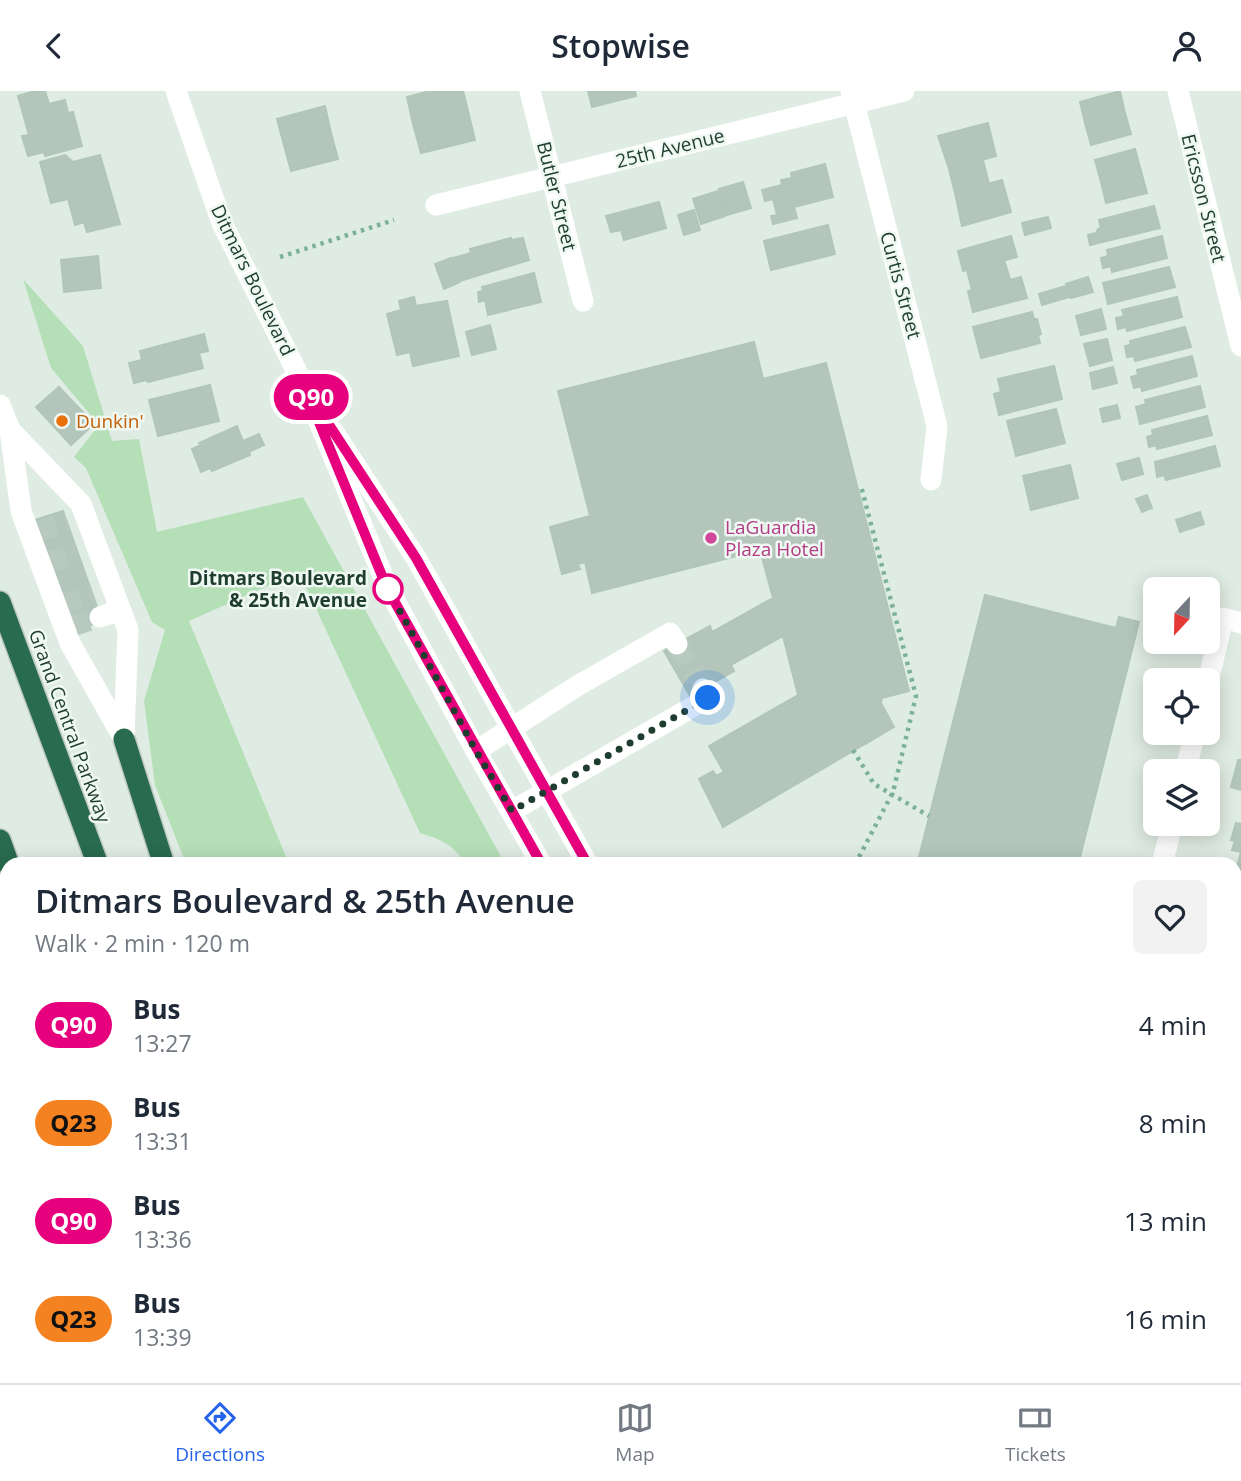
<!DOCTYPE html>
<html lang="en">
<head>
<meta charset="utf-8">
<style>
	body { margin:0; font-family:"Open Sans",sans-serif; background:#f2f2f3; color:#1f2937; height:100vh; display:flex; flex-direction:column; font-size:26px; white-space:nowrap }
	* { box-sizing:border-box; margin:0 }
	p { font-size:23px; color:#747a83 }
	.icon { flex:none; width:38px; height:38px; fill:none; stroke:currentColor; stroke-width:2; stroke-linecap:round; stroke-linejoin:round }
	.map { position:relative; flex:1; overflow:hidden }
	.details { position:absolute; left:0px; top:766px; width:1242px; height:527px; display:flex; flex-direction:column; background:#fff; border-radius:21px 21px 0 0; box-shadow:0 4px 18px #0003 }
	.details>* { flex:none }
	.badge { padding:0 14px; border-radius:23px; font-size:24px; line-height:46px }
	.needle { width:46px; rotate:202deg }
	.controls { position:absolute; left:1143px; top:486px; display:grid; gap:14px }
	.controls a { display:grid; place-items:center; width:77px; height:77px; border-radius:10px; background:#fff; box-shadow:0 4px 18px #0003; font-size:35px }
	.you { position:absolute; width:35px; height:35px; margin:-18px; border:5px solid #fff; border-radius:50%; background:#1a73e8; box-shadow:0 0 0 10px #1a73e833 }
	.map>.badge { position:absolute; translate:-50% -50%; box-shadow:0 0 0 4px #fff }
	.round { display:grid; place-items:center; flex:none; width:74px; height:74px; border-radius:10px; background:#f2f2f3 }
	.overview { display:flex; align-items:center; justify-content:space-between; height:119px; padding:0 35px }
	h1 { font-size:33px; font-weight:600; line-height:52px }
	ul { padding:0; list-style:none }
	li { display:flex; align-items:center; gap:21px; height:98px; padding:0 35px }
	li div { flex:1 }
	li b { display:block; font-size:26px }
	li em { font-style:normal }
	li .badge { min-width:77px; font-weight:700; text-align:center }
	header { display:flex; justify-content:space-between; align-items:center; height:91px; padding:0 35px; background:#fff; font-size:32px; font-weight:600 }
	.menu { display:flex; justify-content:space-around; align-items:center; height:98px; border-top:2px solid #e0e1e3; background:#fff; font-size:19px; color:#747a83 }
	.menu a { display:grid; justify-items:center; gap:4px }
	.menu .on { color:#2563eb }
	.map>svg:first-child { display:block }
	.built { fill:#cddbd1 }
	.green { fill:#b5dfb7 }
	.building { fill:#b4c6bb; stroke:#b1c6b8; stroke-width:2 }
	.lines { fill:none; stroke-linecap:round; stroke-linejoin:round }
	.minor-tunnel { stroke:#b8c9bf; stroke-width:21; stroke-dasharray:21 10; stroke-linecap:butt }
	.highway-casing { stroke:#c0c9c4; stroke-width:24 }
	.path { stroke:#7cb295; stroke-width:4.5; stroke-dasharray:3.5 5; stroke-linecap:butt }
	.minor { stroke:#fff; stroke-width:21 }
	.highway { stroke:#286b4e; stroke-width:21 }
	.path-bridge { stroke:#7cb295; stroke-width:4.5; stroke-dasharray:3.5 5; stroke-linecap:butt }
	.line-casing { stroke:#fff; stroke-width:16 }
	.line { stroke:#e6007e; stroke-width:10 }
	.walk { stroke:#1e3d2e; stroke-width:7; stroke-dasharray:0 12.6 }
	.food-dot { fill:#e8710a; stroke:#eff8f2; stroke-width:2.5 }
	.hotel-dot { fill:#d1479c; stroke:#eff8f2; stroke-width:2.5 }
	.stop-dot { fill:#fff; stroke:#e6007e; stroke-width:3.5 }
	.labels { text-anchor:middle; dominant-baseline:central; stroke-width:5; stroke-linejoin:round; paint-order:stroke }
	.street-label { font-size:19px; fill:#1e3d2e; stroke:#eff8f2 }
	.food-label { font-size:19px; fill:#c56008; stroke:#eff8f2; text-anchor:start }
	.hotel-label { font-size:19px; fill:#b23c85; stroke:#eff8f2; text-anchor:start }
	.stop-label { font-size:19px; font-weight:bold; fill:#1e3d2e; stroke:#eff8f2; text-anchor:end }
</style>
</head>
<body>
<header><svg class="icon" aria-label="back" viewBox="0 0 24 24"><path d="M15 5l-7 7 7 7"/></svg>Stopwise<svg class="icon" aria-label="person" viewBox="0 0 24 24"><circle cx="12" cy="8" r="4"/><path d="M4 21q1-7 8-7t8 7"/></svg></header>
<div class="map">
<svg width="1241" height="1292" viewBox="0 0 1241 1292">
	<rect width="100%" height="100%" fill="#dfece3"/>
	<!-- built -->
	<path class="built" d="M 0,837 L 7,855 L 7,1286 L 187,1286 L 189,1292 L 0,1292 Z"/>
	<!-- green -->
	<path class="green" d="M 23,188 L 83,255 L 112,350 L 139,348 L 157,441 L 303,406 L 505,773 L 465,773 C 455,754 440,748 420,742 L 299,481 L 189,530 L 289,773 L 186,773 L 155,694 L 144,610 L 165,539 L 152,531 L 86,377 L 74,366 L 99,334 L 51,277 Z
		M 392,1286 L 497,1286 L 500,1292 L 394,1292 Z"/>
	<!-- building -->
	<path class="building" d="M 35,0 L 45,0 L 49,13 L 65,9 L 68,22 L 73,21 L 82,55 L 45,65 L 44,61 L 28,65 L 22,45 L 29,44 L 18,5 Z
		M 430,0 L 463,0 L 468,20 L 413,33 L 407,6 Z
		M 588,0 L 635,0 L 636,5 L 592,16 Z
		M 1120,0 L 1125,22 L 1085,32 L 1080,11 Z
		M 325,15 L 331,42 L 284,54 L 277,28 Z
		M 468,20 L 475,49 L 421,62 L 413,33 Z
		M 1125,22 L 1131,43 L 1091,54 L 1085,32 Z
		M 988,32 L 996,65 L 949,78 L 938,45 Z
		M 331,42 L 338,68 L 291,80 L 284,54 Z
		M 1135,58 L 1141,80 L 1101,91 L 1095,69 Z
		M 65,64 L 73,71 L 100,64 L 120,133 L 87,141 L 84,131 L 75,134 L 68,108 L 51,112 L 40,71 Z
		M 983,69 L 989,93 L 955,102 L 949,78 Z
		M 825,73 L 833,106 L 794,116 L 797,127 L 773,133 L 771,125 L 777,124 L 773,108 L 765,110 L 762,99 L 782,94 L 781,89 L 792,87 L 791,82 Z
		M 1141,80 L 1147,102 L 1106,112 L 1101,91 Z
		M 1002,89 L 1011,121 L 962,135 L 955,102 Z
		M 743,91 L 751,117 L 727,124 L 719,98 Z
		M 718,100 L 725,125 L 701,133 L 693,108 Z
		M 659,111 L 666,137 L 624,149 L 621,139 L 611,141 L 606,125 Z
		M 1154,115 L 1160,137 L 1090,154 L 1088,144 L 1096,142 L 1098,138 L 1101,137 L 1099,129 Z
		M 694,119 L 700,139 L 684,144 L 678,124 Z
		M 1048,126 L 1051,137 L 1025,144 L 1022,132 Z
		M 828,134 L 835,163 L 771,179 L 764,150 Z
		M 1011,145 L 1017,166 L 963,180 L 958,160 Z
		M 1162,145 L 1167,167 L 1112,181 L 1111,175 L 1103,177 L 1101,167 L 1108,165 L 1107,159 Z
		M 511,147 L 512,149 L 523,147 L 529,169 L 460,190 L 453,167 L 471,162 L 470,158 Z
		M 98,165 L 101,197 L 64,201 L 61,169 Z
		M 451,167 L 460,191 L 444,198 L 435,173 Z
		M 1004,169 L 1010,188 L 972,199 L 967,179 Z
		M 1169,176 L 1175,196 L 1108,213 L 1103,192 Z
		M 534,182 L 541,211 L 488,224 L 485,209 L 479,211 L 478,201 L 483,200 L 482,196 Z
		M 1021,186 L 1027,207 L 973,221 L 968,200 Z
		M 1088,186 L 1093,201 L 1071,207 L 1066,193 Z
		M 1066,195 L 1069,206 L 1042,214 L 1039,203 Z
		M 414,206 L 416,215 L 447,210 L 459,265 L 413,275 L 410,261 L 397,264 L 387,223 L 401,219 L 399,210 Z
		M 1177,206 L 1182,226 L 1127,240 L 1126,236 L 1118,238 L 1116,227 L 1124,225 L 1122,219 Z
		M 1101,218 L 1106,238 L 1081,244 L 1076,225 Z
		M 1032,221 L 1034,228 L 1037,228 L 1041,243 L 1038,244 L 1040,252 L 981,267 L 973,236 Z
		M 490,234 L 496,258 L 472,264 L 466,241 Z
		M 1185,236 L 1191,256 L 1135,270 L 1134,265 L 1127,266 L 1125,255 L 1131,254 L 1130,250 Z
		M 204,243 L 208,260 L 199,262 L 203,277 L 148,291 L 147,289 L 134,292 L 129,272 L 142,269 L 140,260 Z
		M 1107,248 L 1112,269 L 1090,275 L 1084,253 Z
		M 754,251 L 763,288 L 826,272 L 909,600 L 882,607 L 881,612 L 894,636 L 865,653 L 828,587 L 798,604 L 783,545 L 731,574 L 734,580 L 690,605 L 664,560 L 710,535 L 712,541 L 773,507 L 760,459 L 592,502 L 585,471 L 578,473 L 580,478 L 562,483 L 550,436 L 590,425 L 558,300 Z
		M 1192,265 L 1197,285 L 1142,300 L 1141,295 L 1134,297 L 1131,286 L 1138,284 L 1137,279 Z
		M 1054,275 L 1062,308 L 999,324 L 994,303 L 1001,301 L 998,288 Z
		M 1113,276 L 1117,292 L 1093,298 L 1090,282 Z
		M 210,294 L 219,330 L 158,345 L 149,309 Z
		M 1200,295 L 1205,316 L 1140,333 L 1136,316 L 1146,313 L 1145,309 Z
		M 59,296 L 94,333 L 71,354 L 36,316 Z
		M 1117,314 L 1120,327 L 1103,331 L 1100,318 Z
		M 1056,318 L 1065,352 L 1016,365 L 1007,330 Z
		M 1207,325 L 1212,344 L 1157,358 L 1156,354 L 1149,356 L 1147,346 L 1153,344 L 1152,339 Z
		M 237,335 L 243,350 L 259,343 L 264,354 L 249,361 L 250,364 L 212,380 L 210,377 L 201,381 L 192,358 L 201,354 L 199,352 Z
		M 1215,355 L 1220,375 L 1166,389 L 1164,384 L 1157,386 L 1155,371 Z
		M 1139,367 L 1143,383 L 1122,389 L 1117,373 Z
		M 1070,374 L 1078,407 L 1031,419 L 1023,385 Z
		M 1147,404 L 1152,417 L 1142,421 L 1136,408 Z
		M 63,420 L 102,530 L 71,541 L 32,430 Z
		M 1200,421 L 1204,433 L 1180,441 L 1176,429 Z
		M 985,504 L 1116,537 L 1119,526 L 1139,531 L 1078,774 L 917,774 Z
		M 828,587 L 865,653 L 723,736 L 699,688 L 713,680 L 716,685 L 724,681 L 709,655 Z
		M 1238,669 L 1241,669 L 1241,699 L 1231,696 Z
		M 1236,732 L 1241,733 L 1241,799 L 1236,798 L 1236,786 L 1238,785 L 1236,784 L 1236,780 L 1241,761 L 1232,759 L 1235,750 L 1231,749 Z
		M 1236,818 L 1241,820 L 1241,842 L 1236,841 Z
		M 1236,1064 L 1241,1066 L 1241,1090 L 1236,1088 Z
		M 1236,1194 L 1241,1195 L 1241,1221 L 1236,1220 Z
		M 508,1286 L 749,1286 L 752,1292 L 510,1292 Z
		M 1118,1286 L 1158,1286 L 1157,1292 L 1143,1292 Z"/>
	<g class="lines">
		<!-- minor-tunnel -->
		<path class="minor-tunnel" d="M 36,441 L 67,431
			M 47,472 L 77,461
			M 61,514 L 92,503
			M 69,536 L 100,526
			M 677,553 L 703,598"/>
		<defs>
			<path id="highway" d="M 0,511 L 98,774
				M 124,648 L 164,774
				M 0,749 L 9,774
				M 0,937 L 7,955
				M 152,1286 L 154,1292
				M 222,1286 L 225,1292
				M 315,1286 L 317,1292"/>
		</defs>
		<!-- highway casing -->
		<use href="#highway" class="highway-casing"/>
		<!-- path -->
		<path class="path" d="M 280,166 L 394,129
			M 859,766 L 893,701 L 916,605 L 861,395"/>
		<!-- minor -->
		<path class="minor" d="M 176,0 L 222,132 L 305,297 L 388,497 L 476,660 L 542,774
			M 530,0 L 583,210
			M 851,0 L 937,335 L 931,389
			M 1178,0 L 1241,255
			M 436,114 L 904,0
			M 0,314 L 10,339 L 21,420 L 70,552 L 124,648
			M 10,339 L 81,413 L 128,539 L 124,646
			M 333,340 L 416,467 L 588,774
			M 100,526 L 120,519
			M 1208,591 L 1223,527 L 1241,532
			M 476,660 L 577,595 L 670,542 L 677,553
			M 1185,681 L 1195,642
			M 512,720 L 708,607 L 703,598
			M 1162,774 L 1172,733
			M 0,1129 L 7,1142
			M 0,1207 L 7,1223
			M 35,1286 L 37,1292
			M 83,1286 L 86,1292
			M 828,1286 L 831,1292
			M 877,1286 L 880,1292
			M 1033,1292 L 1035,1286"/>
		<!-- highway -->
		<use href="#highway" class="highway"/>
		<!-- path-bridge -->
		<path class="path-bridge" d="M 853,659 L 874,693 L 929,725"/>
	</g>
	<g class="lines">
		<defs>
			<path id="line" d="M 542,774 L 387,497 L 305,297 L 416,467 L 588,774"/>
		</defs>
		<!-- line casing -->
		<use href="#line" class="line-casing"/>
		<!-- line -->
		<use href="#line" class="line"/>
		<!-- walk -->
		<path class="walk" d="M 388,498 L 476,660 L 512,720 L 708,607"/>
	</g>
	<!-- markers -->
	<circle class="food-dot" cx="62" cy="330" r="7"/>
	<circle class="hotel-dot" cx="711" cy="447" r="7"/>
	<circle class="stop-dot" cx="388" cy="498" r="14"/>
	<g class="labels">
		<!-- street labels -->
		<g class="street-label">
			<text transform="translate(670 57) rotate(-14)">25th Avenue</text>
			<text transform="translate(557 105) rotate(76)">Butler Street</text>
			<text transform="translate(1204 107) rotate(76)">Ericsson Street</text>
			<text transform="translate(253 189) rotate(64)">Ditmars Boulevard</text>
			<text transform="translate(901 194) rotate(75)">Curtis Street</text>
			<text transform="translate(70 635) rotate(70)">Grand Central Parkway</text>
		</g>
		<!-- food labels -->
		<g class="food-label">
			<text x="76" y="330">Dunkin'</text>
		</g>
		<!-- hotel labels -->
		<g class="hotel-label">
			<text x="725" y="436">LaGuardia<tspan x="725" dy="22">Plaza Hotel</tspan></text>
		</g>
		<!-- stop labels -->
		<g class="stop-label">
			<text x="367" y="487">Ditmars Boulevard<tspan x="367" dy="22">&amp; 25th Avenue</tspan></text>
		</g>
	</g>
</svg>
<div class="controls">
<a><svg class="needle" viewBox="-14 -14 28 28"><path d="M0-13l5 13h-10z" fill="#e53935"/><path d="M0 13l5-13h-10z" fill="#747a83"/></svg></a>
<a><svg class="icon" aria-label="locate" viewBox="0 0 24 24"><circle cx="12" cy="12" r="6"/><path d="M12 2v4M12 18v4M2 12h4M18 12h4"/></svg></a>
<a><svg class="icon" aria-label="layers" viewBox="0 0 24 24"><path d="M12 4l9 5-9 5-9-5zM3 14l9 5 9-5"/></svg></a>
</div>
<div class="you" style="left:708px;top:607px"></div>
<b class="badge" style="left:311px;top:306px;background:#e6007e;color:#fff">Q90</b>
<section class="details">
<div class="overview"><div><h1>Ditmars Boulevard &amp; 25th Avenue</h1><p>Walk · 2 min · 120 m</p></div><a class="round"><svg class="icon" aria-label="heart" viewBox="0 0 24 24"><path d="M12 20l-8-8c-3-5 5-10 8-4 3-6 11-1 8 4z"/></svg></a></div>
<ul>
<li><span class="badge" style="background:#e6007e;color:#fff">Q90</span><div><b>Bus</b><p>13:27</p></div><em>4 min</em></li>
<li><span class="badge" style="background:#f58220;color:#111">Q23</span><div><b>Bus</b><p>13:31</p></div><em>8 min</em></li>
<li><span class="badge" style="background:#e6007e;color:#fff">Q90</span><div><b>Bus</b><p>13:36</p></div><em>13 min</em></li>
<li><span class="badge" style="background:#f58220;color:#111">Q23</span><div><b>Bus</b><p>13:39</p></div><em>16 min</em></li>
</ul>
</section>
</div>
<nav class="menu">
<a class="on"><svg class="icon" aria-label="directions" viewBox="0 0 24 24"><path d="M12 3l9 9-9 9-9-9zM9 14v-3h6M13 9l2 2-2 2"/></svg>Directions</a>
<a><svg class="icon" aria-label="map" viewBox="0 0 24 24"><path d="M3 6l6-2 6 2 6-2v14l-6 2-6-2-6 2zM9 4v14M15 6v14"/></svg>Map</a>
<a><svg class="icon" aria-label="tickets" viewBox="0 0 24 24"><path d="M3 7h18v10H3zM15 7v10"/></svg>Tickets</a>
</nav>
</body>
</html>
